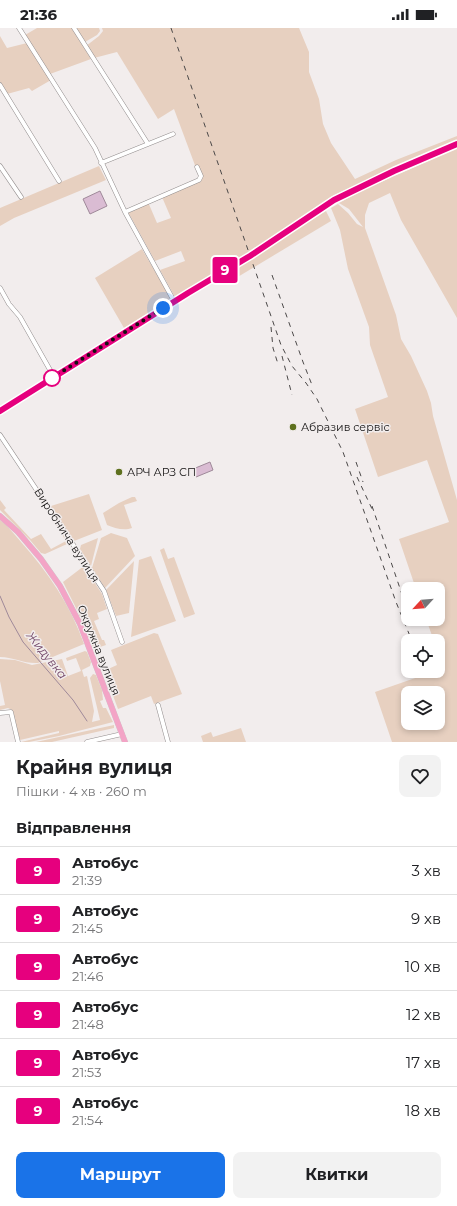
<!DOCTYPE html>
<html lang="uk">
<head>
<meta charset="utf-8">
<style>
	body { margin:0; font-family:Montserrat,sans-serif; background:#f2f2f2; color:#202124; height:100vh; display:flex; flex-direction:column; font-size:15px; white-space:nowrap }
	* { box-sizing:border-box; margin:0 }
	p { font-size:13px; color:#757577 }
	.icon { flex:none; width:22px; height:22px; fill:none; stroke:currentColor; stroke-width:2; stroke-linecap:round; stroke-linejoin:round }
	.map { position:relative; height:714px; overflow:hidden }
	.sheet { display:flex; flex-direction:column; background:#fff; flex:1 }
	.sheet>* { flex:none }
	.badge { padding:0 8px; border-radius:3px; font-size:14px; line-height:26px }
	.needle { width:26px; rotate:244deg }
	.tools { position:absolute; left:401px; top:554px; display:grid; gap:8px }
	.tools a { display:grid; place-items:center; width:44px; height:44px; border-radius:8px; background:#fff; box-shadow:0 2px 6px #0003; font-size:20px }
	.you { position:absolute; width:20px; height:20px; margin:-10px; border:3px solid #fff; border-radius:50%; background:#1a73e8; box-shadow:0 0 0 6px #1a73e833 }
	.map>.badge { position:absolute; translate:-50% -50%; box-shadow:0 0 0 2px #fff }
	h2 { padding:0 16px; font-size:15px; line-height:36px }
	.round { display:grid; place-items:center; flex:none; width:42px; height:42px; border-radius:8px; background:#f2f2f2 }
	.head { display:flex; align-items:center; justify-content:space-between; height:68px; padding:0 16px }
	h1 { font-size:19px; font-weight:700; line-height:30px }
	.cta { display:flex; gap:8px; margin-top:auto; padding:8px 16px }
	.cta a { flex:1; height:46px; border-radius:8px; background:#1a73e8; color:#fff; font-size:16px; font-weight:700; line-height:46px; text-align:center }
	.cta a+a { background:#f2f2f2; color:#202124 }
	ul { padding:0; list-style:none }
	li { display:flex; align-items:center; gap:12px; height:48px; padding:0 16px; border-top:1px solid #e0e0e0 }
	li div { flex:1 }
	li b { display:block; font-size:15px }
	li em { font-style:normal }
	li .badge { min-width:44px; font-weight:700; text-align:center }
	.status { display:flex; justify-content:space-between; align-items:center; height:28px; padding:0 20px; background:#fff; direction:ltr }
	.status svg { height:11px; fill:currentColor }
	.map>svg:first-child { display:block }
	.green { fill:#e7d0c0; fill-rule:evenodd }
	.water { fill:#dabcd3; stroke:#9f8999 }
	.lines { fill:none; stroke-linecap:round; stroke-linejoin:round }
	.stream { stroke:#9f8999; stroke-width:1 }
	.minor-casing { stroke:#938e8e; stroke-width:5 }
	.major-casing { stroke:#cbcbcb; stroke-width:6 }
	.minor { stroke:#fff; stroke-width:4 }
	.major { stroke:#f3a4c6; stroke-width:5.5 }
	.rail { stroke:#4b4848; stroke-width:1; stroke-dasharray:5 5; stroke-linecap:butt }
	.line-casing { stroke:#fff; stroke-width:9 }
	.line { stroke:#e6007e; stroke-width:6 }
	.walk { stroke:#141212; stroke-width:4; stroke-dasharray:0 7.2 }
	.stop-dot { fill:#fff; stroke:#e6007e; stroke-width:2 }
	.poi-dot { fill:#5e701e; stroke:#f2eded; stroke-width:1.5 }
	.labels { text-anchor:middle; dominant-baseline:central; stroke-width:3; stroke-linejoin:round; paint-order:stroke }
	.poi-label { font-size:11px; fill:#141212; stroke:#f2eded; text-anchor:start }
	.street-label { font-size:11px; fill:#141212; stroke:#f2eded }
	.water-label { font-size:12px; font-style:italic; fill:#714668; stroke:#f2eded }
</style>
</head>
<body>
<div class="status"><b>21:36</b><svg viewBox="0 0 49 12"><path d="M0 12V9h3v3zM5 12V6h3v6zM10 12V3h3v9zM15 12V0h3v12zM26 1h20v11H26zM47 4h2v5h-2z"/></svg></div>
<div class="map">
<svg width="457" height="714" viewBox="0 0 457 714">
	<rect width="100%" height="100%" fill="#f2eded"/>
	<!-- green -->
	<path class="green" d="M 37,0 L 72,0 L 91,31 L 50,46 L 25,7 Z
		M 75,0 L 99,0 L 100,3 L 97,7 L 85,14 Z
		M 102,0 L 299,0 L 309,24 L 309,44 L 319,71 L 323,96 L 331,115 L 355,151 L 396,132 L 457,108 L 457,113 L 334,167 L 247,226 L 175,269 L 160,242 L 185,233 L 181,223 L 155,233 L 128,184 L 148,174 L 157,195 L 171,190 L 162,169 L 200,153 L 202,148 L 196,140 L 174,81 L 158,91 L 117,24 L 94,30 L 86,18 L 99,8 L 103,3 Z
		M 0,8 L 7,20 L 27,15 L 51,52 L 32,63 L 29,60 L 7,66 L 0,54 Z
		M 457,120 L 457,290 L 401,192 L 390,165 L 369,175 L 365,187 L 365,200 L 396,287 L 401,311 L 411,328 L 427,363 L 431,375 L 433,388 L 457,472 L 457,714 L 392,714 L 375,664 L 444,640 L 438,624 L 438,613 L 434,613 L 426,591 L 438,591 L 438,561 L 416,561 L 399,511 L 449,494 L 427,432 L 378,449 L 355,381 L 388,369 L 370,317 L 369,299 L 348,241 L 340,202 L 331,180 L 338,176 L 348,185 L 357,196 L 363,199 L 349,181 L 339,175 L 363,162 ZM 408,665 L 438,665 L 438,695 L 408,695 Z
		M 99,138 L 106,152 L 14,190 L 0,198 L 0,180 Z
		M 326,183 L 331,193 L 231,253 L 232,241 Z
		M 142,221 L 171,271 L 124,300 L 95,250 Z
		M 89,466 L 102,502 L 74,513 L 51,478 Z
		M 132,469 L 135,469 L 137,473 L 124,477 L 132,500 C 124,503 114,500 107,497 L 103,485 L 119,475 Z
		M 0,472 L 6,480 L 4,482 L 31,511 L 41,506 L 51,521 L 66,513 L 53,492 L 55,493 L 67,511 L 67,516 L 45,526 L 41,525 L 30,512 L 0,482 Z
		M 0,492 C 8,498 14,506 21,514 C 48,544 71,578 84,616 L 38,635 C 25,636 13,629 0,629 Z
		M 111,505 L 127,510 L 135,528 L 105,560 L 92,540 L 101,510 Z
		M 98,510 L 91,538 L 80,521 L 81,517 Z
		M 164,520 L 168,531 L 174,529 L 195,586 L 184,590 L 160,522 Z
		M 151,528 L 176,593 L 131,609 L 139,532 Z
		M 134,533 L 129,585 L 116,588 L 106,562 Z
		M 84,538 L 102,566 L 107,581 L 97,585 L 99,591 L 94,593 L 102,612 L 104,612 L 106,617 L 97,620 L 92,618 L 77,582 L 63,554 Z
		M 154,605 L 158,606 L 182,666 L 154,676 L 151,668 L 118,681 L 105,646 L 106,642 L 117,637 L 111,622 Z
		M 85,623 L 87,624 L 91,634 L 90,638 L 82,642 L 84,649 L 87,648 L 94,683 L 92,694 L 100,692 L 90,650 L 93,646 L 96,647 L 102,662 L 103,672 L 100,673 L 103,680 L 106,680 L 113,694 L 59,708 L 29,714 L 21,714 L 59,705 L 59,703 L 20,712 L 12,682 L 8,680 L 0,682 L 0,678 L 5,677 L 0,653 L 0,631 L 15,632 L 32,637 L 62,631 L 68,648 L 81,643 L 76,630 L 67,633 L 66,630 Z
		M 114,697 L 114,700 L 52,714 L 36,714 Z
		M 241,700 L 246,714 L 203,714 L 201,708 L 211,704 L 213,709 Z"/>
	<!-- water -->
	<path class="water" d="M 100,163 L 107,178 L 90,186 L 83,171 Z
		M 210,434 L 213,442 L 196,449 L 193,441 Z"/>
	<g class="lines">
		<!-- stream -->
		<path class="stream" d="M 0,568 L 9,589 L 23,614 L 73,672 L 87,693"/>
		<defs>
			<path id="minor" d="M 19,0 L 95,120 L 125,184 L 174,273
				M 74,0 L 148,116
				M 0,57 L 59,153
				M 101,135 L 173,106
				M 0,138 L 21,169
				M 125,184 L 199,152 L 201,148 L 197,139
				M 0,260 L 9,276 L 20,289 L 54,349
				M 0,383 L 188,265 L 250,227 L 334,172 L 394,143 L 457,116
				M 0,407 L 104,563 L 122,614
				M 158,677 L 168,714
				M 0,685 L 11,684 L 18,714
				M 87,714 L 122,706"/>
			<path id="major" d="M 0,488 L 18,504 L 41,531 L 60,558 L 80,596 L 125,714"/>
		</defs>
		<!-- minor casing -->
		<use href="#minor" class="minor-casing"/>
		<!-- major casing -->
		<use href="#major" class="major-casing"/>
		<!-- minor -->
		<use href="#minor" class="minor"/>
		<!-- major -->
		<use href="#major" class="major"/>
		<!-- rail -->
		<path class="rail" d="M 171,0 L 281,317 L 292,338 L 306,355 L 317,371 L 343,424 L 396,574 L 412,613
			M 272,247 L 303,334 L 312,357
			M 271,299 L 273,320 L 278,336
			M 282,328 L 292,367
			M 356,434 L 363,454
			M 357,449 L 373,483
			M 372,478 L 408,584"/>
	</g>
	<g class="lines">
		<defs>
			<path id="line" d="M 0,383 L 188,265 L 250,228 L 334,172 L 394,143 L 457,116"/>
		</defs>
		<!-- line casing -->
		<use href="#line" class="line-casing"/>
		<!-- line -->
		<use href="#line" class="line"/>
		<!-- walk -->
		<path class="walk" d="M 52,350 L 163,280"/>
	</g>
	<!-- markers -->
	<circle class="stop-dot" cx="52" cy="350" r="8"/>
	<g class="poi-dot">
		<circle cx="293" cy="399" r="4"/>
		<circle cx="119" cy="444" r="4"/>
	</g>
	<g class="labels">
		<!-- poi labels -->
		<g class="poi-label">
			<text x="301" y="399">Абразив сервіс</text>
			<text x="127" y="444">АРЧ АРЗ СП</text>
		</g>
		<!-- street labels -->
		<g class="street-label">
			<text transform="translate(67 507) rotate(57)">Виробнича вулиця</text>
			<text transform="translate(99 622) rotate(68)">Окружна вулиця</text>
		</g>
		<!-- water labels -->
		<g class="water-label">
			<text transform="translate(47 627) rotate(51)">Жидувка</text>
		</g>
	</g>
</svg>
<div class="tools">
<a><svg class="needle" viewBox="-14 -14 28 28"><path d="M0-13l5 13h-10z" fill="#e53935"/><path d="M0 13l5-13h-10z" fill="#757577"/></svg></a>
<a><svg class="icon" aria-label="locate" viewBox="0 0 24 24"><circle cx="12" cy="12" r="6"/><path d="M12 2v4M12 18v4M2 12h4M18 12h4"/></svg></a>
<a><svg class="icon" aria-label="layers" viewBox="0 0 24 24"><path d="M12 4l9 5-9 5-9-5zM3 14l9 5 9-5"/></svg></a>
</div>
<div class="you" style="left:163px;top:280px"></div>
<b class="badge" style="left:225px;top:242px;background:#e6007e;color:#fff">9</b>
</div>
<section class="sheet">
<div class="head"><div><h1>Крайня вулиця</h1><p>Пішки · 4 хв · 260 m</p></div><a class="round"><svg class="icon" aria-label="heart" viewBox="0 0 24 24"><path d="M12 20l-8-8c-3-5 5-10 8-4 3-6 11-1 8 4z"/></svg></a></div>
<h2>Відправлення</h2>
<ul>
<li><span class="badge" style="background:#e6007e;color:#fff">9</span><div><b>Автобус</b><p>21:39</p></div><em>3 хв</em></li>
<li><span class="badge" style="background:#e6007e;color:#fff">9</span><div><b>Автобус</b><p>21:45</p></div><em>9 хв</em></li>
<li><span class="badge" style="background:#e6007e;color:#fff">9</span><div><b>Автобус</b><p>21:46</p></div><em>10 хв</em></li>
<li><span class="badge" style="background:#e6007e;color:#fff">9</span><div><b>Автобус</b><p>21:48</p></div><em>12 хв</em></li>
<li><span class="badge" style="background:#e6007e;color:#fff">9</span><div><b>Автобус</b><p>21:53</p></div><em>17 хв</em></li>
<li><span class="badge" style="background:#e6007e;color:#fff">9</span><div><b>Автобус</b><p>21:54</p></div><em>18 хв</em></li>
</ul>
<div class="cta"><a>Маршрут</a><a>Квитки</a></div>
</section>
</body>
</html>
